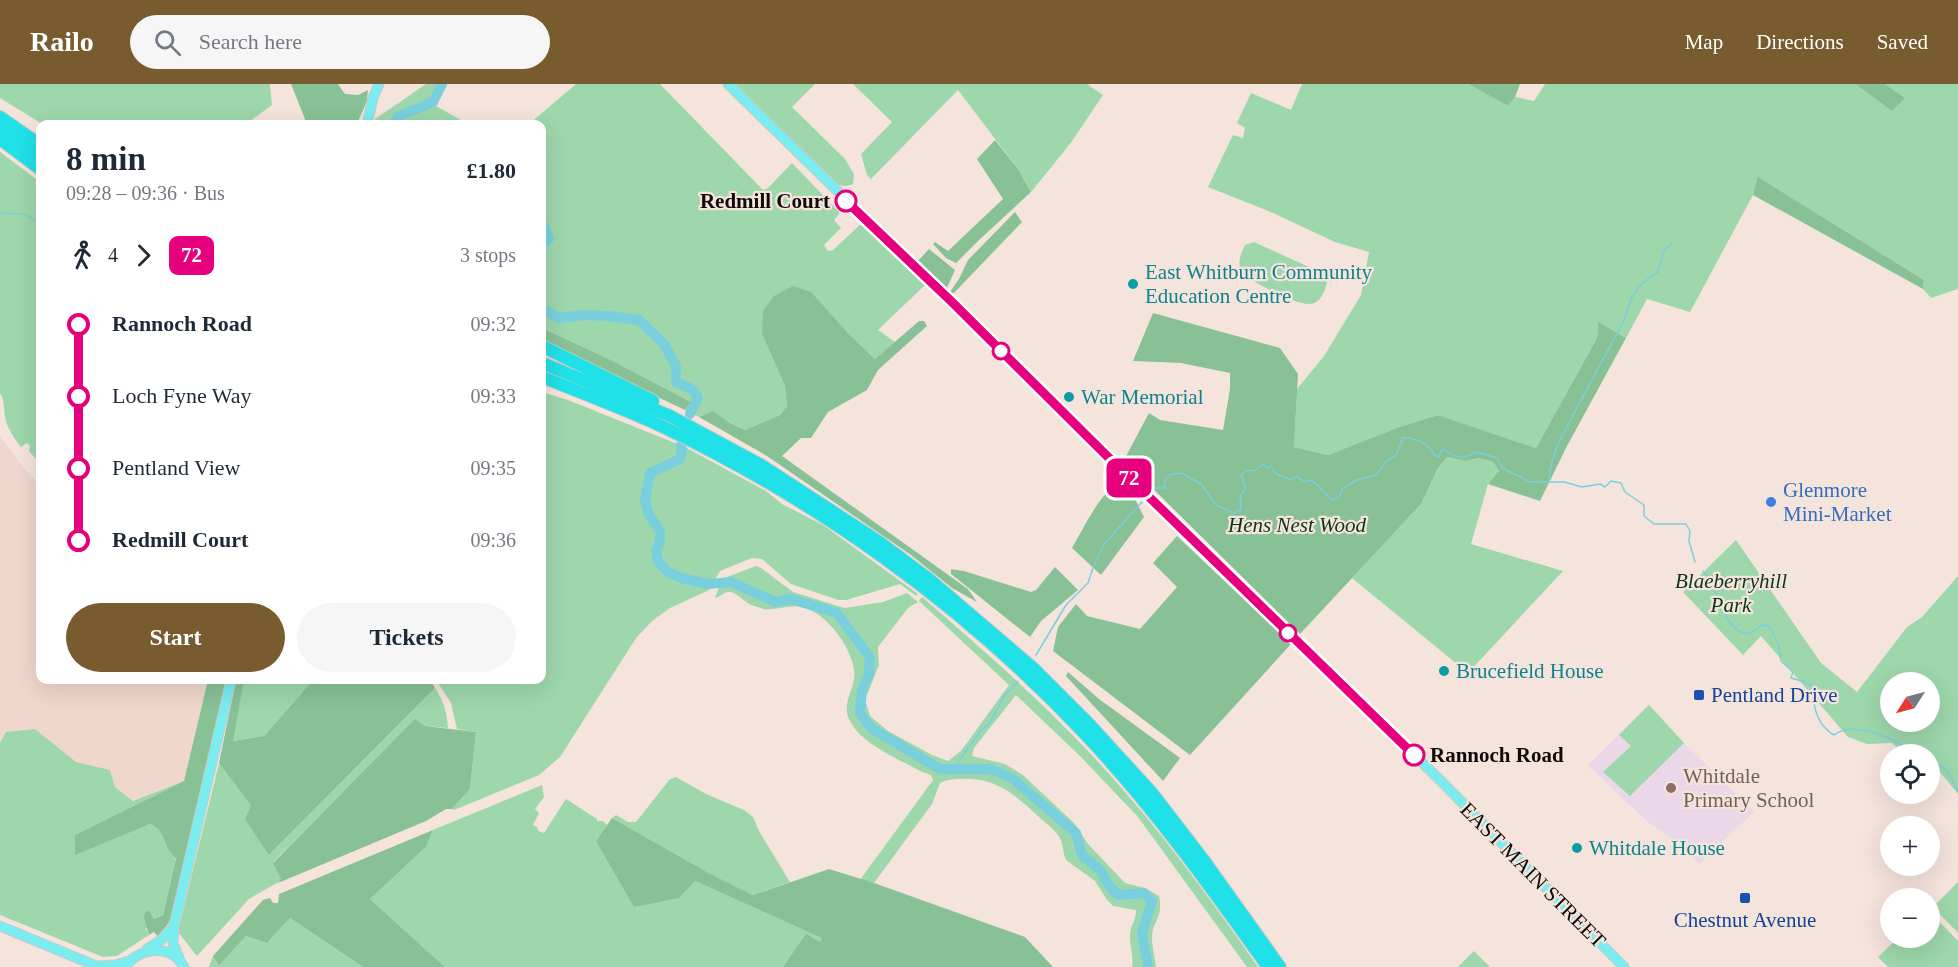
<!DOCTYPE html>
<html lang="en">
<head>
<meta charset="utf-8">
<style>
	body { margin:0; font-family:Georgia,serif; background:#f6f6f7; color:#1f2937; height:100vh; display:flex; flex-direction:column; font-size:22px; white-space:nowrap }
	* { box-sizing:border-box; margin:0 }
	p { font-size:20px; color:#747a83 }
	.icon { flex:none; width:33px; height:33px; fill:none; stroke:currentColor; stroke-width:2; stroke-linecap:round; stroke-linejoin:round }
	.map { position:relative; flex:1; overflow:hidden }
	.sheet { position:absolute; left:36px; top:36px; width:510px; height:564px; display:flex; flex-direction:column; background:#fff; border-radius:12px; box-shadow:0 6px 24px #0002 }
	.sheet>* { flex:none }
	.badge { padding:0 12px; border-radius:9px; font-size:21px; line-height:39px }
	.needle { width:39px; rotate:234deg }
	.tools { position:absolute; left:1880px; top:588px; display:grid; gap:12px }
	.tools a { display:grid; place-items:center; width:60px; height:60px; border-radius:50%; background:#fff; box-shadow:0 6px 24px #0002; font-size:30px }
	.map>.badge { position:absolute; translate:-50% -50%; box-shadow:0 0 0 3px #fff }
	.legs { display:flex; align-items:center; gap:9px; height:66px; padding:0 30px; font-size:20px }
	.legs p { margin-inline-start:auto }
	.head { display:flex; align-items:center; justify-content:space-between; height:102px; padding:0 30px }
	h1 { font-size:33px; font-weight:600; line-height:45px }
	.cta { display:flex; gap:12px; margin-top:auto; padding:12px 30px }
	.cta a { flex:1; height:69px; border-radius:36px; background:#785c2f; color:#fff; font-size:24px; font-weight:600; line-height:69px; text-align:center }
	.cta a+a { background:#f6f6f7; color:#1f2937 }
	ul { padding:0 30px; list-style:none }
	li { display:flex; align-items:center; gap:21px; height:72px; font-size:22px }
	li i { display:grid; place-items:center; width:9px; height:100%; margin:0 8px; background:currentColor }
	li i::after { content:''; width:15px; height:15px; margin:-8px; border:4px solid; border-radius:50%; background:#fff }
	li p { margin-inline-start:auto }
	li:first-child i { background:linear-gradient(#0000 50%,currentColor 0) }
	li:last-child i { background:linear-gradient(currentColor 50%,#0000 0) }
	header { display:flex; align-items:center; gap:36px; box-sizing:border-box; height:84px; padding:0 30px; background:#785c2f; color:#fff }
	header strong { font-size:28px }
	nav { display:flex; gap:33px; margin-inline-start:auto; font-size:21px }
	.search { width:420px; height:54px; background:#f6f6f7; display:flex; align-items:center; gap:15px; box-sizing:border-box; padding:0 21px; border-radius:33px; color:#747a83; font-size:22px }
	.map>svg:first-child { display:block }
	.built { fill:#f0d7cd }
	.education { fill:#ead7e8 }
	.green { fill:#9ed7ac; fill-rule:evenodd }
	.forest { fill:#88c196 }
	.lines { fill:none; stroke-linecap:round; stroke-linejoin:round }
	.stream { stroke:#79d0dc; stroke-width:1.5 }
	.river { stroke:#79d0dc; stroke-width:10 }
	.major-casing { stroke:#cac9c9; stroke-width:11 }
	.highway-casing { stroke:#cac9c9; stroke-width:14 }
	.major { stroke:#7aedf1; stroke-width:9 }
	.highway { stroke:#21e1e8; stroke-width:12 }
	.line-1-casing { stroke:#fff; stroke-width:14 }
	.line-1 { stroke:#e6007e; stroke-width:9 }
	.stop-1-dot { fill:#fff; stroke:#e6007e; stroke-width:3 }
	.culture-dot { fill:#0f9aa8; stroke:#f5e4dc; stroke-width:2 }
	.shop-dot { fill:#3f7fe0; stroke:#f5e4dc; stroke-width:2 }
	.transit-dot { fill:#1a4fb4; stroke:#f5e4dc; stroke-width:2 }
	.education-dot { fill:#8d6e63; stroke:#f5e4dc; stroke-width:2 }
	.labels { text-anchor:middle; dominant-baseline:central; stroke-width:4.5; stroke-linejoin:round; paint-order:stroke }
	.stop-label { font-size:21px; font-weight:bold; fill:#100b08; stroke:#f5e4dc; text-anchor:end }
	.culture-label { font-size:21px; fill:#0d838f; stroke:#f5e4dc; text-anchor:start }
	.shop-label { font-size:21px; fill:#366cbe; stroke:#f5e4dc; text-anchor:start }
	.park-label { font-size:21px; font-style:italic; fill:#09361a; stroke:#f5e4dc }
	.transit-label { font-size:21px; fill:#164399; stroke:#f5e4dc; text-anchor:start }
	.education-label { font-size:21px; fill:#785e54; stroke:#f5e4dc; text-anchor:start }
	.street-label { font-size:21px; fill:#100b08; stroke:#f5e4dc }
</style>
</head>
<body>
<header>
<strong>Railo</strong>
<div class="search"><svg class="icon" aria-label="search" viewBox="0 0 24 24"><circle cx="10" cy="10" r="6"/><path d="M15 15l6 6"/></svg>Search here</div>
<nav><a>Map</a><a>Directions</a><a>Saved</a></nav>
</header>
<div class="map">
<svg width="1958" height="883" viewBox="0 0 1958 883">
	<rect width="100%" height="100%" fill="#f5e4dc"/>
	<!-- built -->
	<path class="built" d="M 0,352 L 22,382 L 40,401 L 40,596 L 208,596 L 184,697 L 133,717 L 115,703 L 110,686 L 76,679 L 43,651 L 6,648 L 0,659 Z"/>
	<!-- education -->
	<path class="education" d="M 1649,620 L 1685,660 L 1754,728 L 1699,780 L 1681,761 L 1648,738 L 1588,681 Z"/>
	<!-- green -->
	<path class="green" d="M 0,0 L 270,0 L 272,21 L 246,40 L 42,40 L 0,14 Z
		M 426,0 L 442,0 L 434,21 L 468,40 L 374,40 L 375,35 Z
		M 576,0 L 660,0 L 763,106 L 768,104 L 792,79 L 840,129 L 834,136 L 841,144 L 824,161 L 828,167 L 833,166 L 862,139 L 925,201 L 878,246 L 895,258 L 875,275 L 846,247 L 762,250 L 785,302 L 787,322 L 780,331 L 745,346 L 730,339 L 713,327 L 699,333 L 685,326 L 691,318 L 611,276 L 542,244 L 542,40 L 529,40 Z
		M 733,0 L 815,0 L 792,23 L 845,75 L 854,90 L 853,100 L 847,102 L 839,101 Z
		M 853,0 L 1087,0 L 1103,11 L 1070,60 L 1031,108 L 1018,85 L 958,6 L 871,95 L 867,91 L 861,70 L 892,38 Z
		M 1302,0 L 1468,0 L 1508,22 L 1515,13 L 1534,17 L 1545,0 L 1855,0 L 1892,27 L 1904,14 L 1885,0 L 1958,0 L 1958,205 L 1931,214 L 1923,205 L 1924,196 L 1759,94 L 1753,111 L 1690,228 L 1647,215 L 1626,254 L 1598,239 L 1597,254 L 1536,364 L 1438,331 L 1399,343 L 1328,371 L 1294,363 L 1297,305 L 1324,272 L 1361,211 L 1369,168 L 1335,158 L 1273,129 L 1208,103 L 1233,51 L 1243,54 L 1245,44 L 1237,39 L 1251,9 L 1291,26 Z
		M 0,68 L 40,98 L 40,380 L 29,367 L 30,362 L 27,359 L 21,363 C 15,355 9,347 6,337 C 3,327 6,319 0,309 Z
		M 1254,158 L 1322,189 L 1327,199 C 1324,208 1321,219 1310,220 C 1298,222 1244,196 1240,184 C 1238,175 1242,168 1245,161 Z
		M 542,308 L 568,316 L 685,363 L 766,407 L 782,420 L 823,441 L 918,510 L 916,512 L 900,500 L 846,516 L 838,516 L 791,500 L 762,475 L 752,474 L 720,487 L 709,506 L 670,524 L 652,537 L 636,554 L 560,673 L 539,691 L 454,726 L 452,725 L 470,705 L 476,648 L 457,645 L 451,619 L 436,596 L 542,596 Z
		M 1447,373 L 1466,377 L 1479,374 L 1493,378 L 1499,387 L 1488,400 L 1471,460 L 1563,487 L 1468,589 L 1352,494 L 1421,420 L 1438,384 Z
		M 1736,456 L 1821,579 L 1857,608 L 1907,543 L 1922,533 L 1958,492 L 1958,710 L 1940,688 L 1929,691 L 1929,670 L 1904,670 L 1892,659 L 1867,660 L 1848,653 L 1761,552 L 1743,571 L 1683,508 ZM 1890,598 L 1929,598 L 1929,638 L 1890,638 Z
		M 756,482 L 761,484 L 793,508 L 838,522 L 845,524 L 883,518 L 907,509 L 918,518 L 908,524 L 878,563 L 879,581 L 865,616 L 870,632 L 888,647 L 932,671 L 948,677 L 961,667 L 1009,601 L 919,517 L 922,513 C 980,563 1037,613 1089,668 C 1152,734 1206,809 1258,883 L 1247,883 L 1138,733 L 1080,672 L 1016,611 L 974,664 L 972,672 L 1005,680 L 1023,691 L 1074,739 L 1088,760 L 1125,799 L 1145,804 L 1159,812 C 1164,833 1152,837 1152,854 C 1152,863 1155,874 1156,883 L 1132,883 C 1134,871 1129,861 1130,849 C 1131,841 1136,837 1136,826 L 1113,822 L 1107,816 L 1095,797 L 1066,776 C 1063,769 1063,760 1060,754 C 1055,746 1047,740 1040,734 C 1018,713 996,693 963,695 C 955,695 948,695 940,699 L 932,720 L 874,799 L 860,796 L 933,696 L 931,691 L 922,688 C 899,675 860,660 849,635 C 841,617 857,603 854,586 C 851,563 828,531 805,524 C 792,519 777,527 764,525 C 760,524 755,522 751,521 C 744,518 735,506 727,508 C 723,509 720,513 715,514 L 722,495 Z
		M 244,596 L 313,596 L 264,652 L 232,657 Z
		M 435,604 C 444,617 447,629 448,644 L 425,642 L 416,636 L 273,778 L 282,796 L 249,815 L 197,872 L 178,848 L 219,679 L 251,722 L 269,771 Z
		M 1649,621 L 1684,659 L 1630,712 L 1603,688 L 1631,662 L 1619,651 Z
		M 35,645 L 76,678 L 110,686 L 115,703 L 133,717 L 184,697 L 75,751 L 75,770 L 150,740 C 163,746 167,758 172,771 L 176,773 L 163,831 L 154,835 L 152,833 L 146,845 L 149,851 L 117,872 L 103,873 L 0,831 L 0,659 L 6,648 Z
		M 676,693 L 706,710 L 744,726 L 753,733 L 759,747 L 790,798 L 753,811 L 707,788 L 612,734 L 616,731 L 628,738 L 636,738 L 670,695 Z
		M 542,701 L 544,713 L 535,725 L 539,729 L 533,741 L 537,743 L 538,747 L 544,749 L 566,715 L 597,735 L 597,737 L 603,737 L 607,741 L 596,757 L 695,797 L 823,854 L 820,858 L 806,851 L 783,883 L 445,883 L 370,815 L 426,763 L 433,746 Z
		M 1958,798 L 1958,849 L 1933,823 Z
		M 1929,827 L 1958,857 L 1958,883 L 1888,883 L 1878,873 L 1898,854 L 1929,854 Z
		M 290,834 L 363,883 L 209,883 L 213,872 L 219,880 L 246,852 L 267,859 Z
		M 1474,867 L 1490,883 L 1458,883 Z"/>
	<!-- forest -->
	<path class="forest" d="M 291,0 L 338,0 L 345,10 L 358,11 L 368,6 L 367,17 L 357,40 L 303,40 L 305,35 Z
		M 1468,0 L 1520,0 L 1515,13 L 1508,22 Z
		M 1855,0 L 1885,0 L 1905,14 L 1892,27 Z
		M 995,56 L 1018,85 L 1031,108 L 978,157 L 956,179 L 946,174 L 933,160 L 935,158 L 948,167 L 1003,115 L 977,75 Z
		M 1758,93 L 1924,196 L 1923,205 L 1753,111 Z
		M 1015,128 L 1022,138 L 952,211 L 950,208 L 959,195 L 968,176 Z
		M 929,165 L 955,186 L 946,206 L 917,178 Z
		M 793,202 L 811,208 L 846,247 L 875,275 L 919,237 L 924,237 L 927,242 L 878,286 L 867,306 L 828,328 L 811,354 L 801,354 L 782,372 L 968,505 L 977,518 L 952,504 L 911,471 L 767,372 L 699,333 L 713,327 L 730,339 L 745,346 L 780,331 L 787,322 L 785,302 L 762,250 L 763,227 L 774,212 Z
		M 1153,229 L 1280,264 L 1298,290 L 1294,363 L 1328,371 L 1399,343 L 1438,331 L 1536,364 L 1597,254 L 1598,238 L 1626,254 L 1567,362 L 1540,417 L 1488,400 L 1499,387 L 1493,378 L 1479,374 L 1466,377 L 1447,373 L 1438,384 L 1421,420 L 1300,550 L 1124,376 L 1149,329 L 1160,336 L 1223,346 L 1230,305 L 1230,289 L 1181,279 L 1133,277 Z
		M 542,244 L 611,276 L 691,318 L 685,326 L 542,258 Z
		M 1118,398 L 1135,415 L 1144,433 L 1101,491 L 1072,464 C 1085,442 1097,414 1118,398 Z
		M 1177,452 L 1291,560 L 1190,671 L 1053,567 L 1058,543 L 1076,520 L 1087,532 L 1140,545 L 1177,503 L 1153,479 Z
		M 1055,483 L 1078,506 L 1041,537 L 1030,553 L 951,490 L 951,485 L 964,487 L 1031,508 L 1036,506 Z
		M 1068,588 L 1099,615 L 1180,674 L 1163,697 L 1066,592 Z
		M 208,596 L 227,596 L 170,837 L 158,853 L 154,848 L 149,851 L 144,834 L 145,828 L 149,827 L 154,835 L 163,831 L 176,774 C 163,765 168,748 150,740 L 75,771 L 75,751 L 184,697 Z
		M 236,596 L 244,596 L 233,657 L 264,652 L 313,596 L 385,596 L 387,598 L 391,596 L 430,596 L 435,604 L 269,771 L 245,735 L 251,722 L 219,679 Z
		M 415,635 L 425,642 L 476,648 L 470,705 L 452,725 L 446,725 L 426,737 L 278,799 L 281,795 L 273,779 Z
		M 612,734 L 707,788 L 753,811 L 829,785 L 874,799 L 1025,853 L 1053,883 L 783,883 L 806,850 L 820,858 L 822,854 L 695,797 L 679,814 L 634,823 L 596,757 Z
		M 433,746 L 426,763 L 370,815 L 445,883 L 363,883 L 290,834 L 267,859 L 246,852 L 219,881 L 213,872 L 263,816 L 270,814 L 273,819 L 278,819 L 279,810 Z"/>
	<g class="lines">
		<!-- stream -->
		<path class="stream" d="M 0,129 L 24,130 L 40,139
			M 1549,398 C 1550,368 1565,348 1578,322 C 1592,295 1606,270 1620,244 C 1626,234 1628,219 1634,210 C 1640,200 1648,194 1658,188 L 1664,166 L 1672,159
			M 1155,404 L 1165,404 L 1165,396 L 1171,390 L 1181,389 L 1201,400 L 1216,421 L 1234,429 L 1241,425 L 1240,412 L 1246,404 L 1241,391 L 1248,386 L 1255,387 L 1263,380 L 1267,384 L 1271,382 L 1275,389 L 1291,396 L 1297,392 L 1304,398 L 1310,396 C 1323,402 1320,409 1333,416 L 1339,413 L 1342,405 L 1357,396 L 1376,391 L 1388,376 L 1396,371 L 1403,354 C 1416,353 1428,359 1434,371 L 1439,373 L 1441,367 L 1444,365 C 1455,374 1463,376 1476,368 L 1497,374 L 1502,384 L 1530,398 L 1564,398 L 1582,403 L 1600,400 L 1605,403 L 1611,397 L 1621,399 L 1625,408 L 1644,421 L 1644,432 L 1654,440 L 1686,440 L 1690,447 L 1689,457 L 1695,478
			M 1703,487 L 1713,498 L 1718,515 L 1723,521 L 1727,535 L 1738,547 L 1749,550 L 1762,541 L 1769,542 L 1778,559 L 1781,577 L 1793,588 L 1791,594 L 1805,598 L 1814,604 C 1812,623 1818,642 1834,651 C 1854,636 1899,655 1914,670
			M 1036,571 L 1066,521 L 1088,499 L 1094,481 L 1104,460 L 1142,418
			M 1929,677 C 1950,685 1949,689 1958,708
			M 953,685 L 979,649 L 990,638 L 1004,612 L 1018,597"/>
		<!-- river -->
		<path class="river" d="M 394,40 L 399,32 L 433,18 L 442,0
			M 542,141 L 545,144 L 549,155 L 542,160
			M 542,224 L 558,234 L 585,231 L 609,232 L 639,236 L 664,260 L 676,282 L 676,298 C 686,303 694,303 698,314 L 690,330
			M 681,361 L 682,366 L 680,375 L 650,389 L 645,416 L 649,431 L 660,447 L 660,457 L 656,467 L 658,477 L 668,488 L 681,494 L 708,500 L 731,498 L 776,518 L 791,515 L 837,529 L 870,574 L 869,590 L 862,606 L 860,629 L 871,644 L 940,685 L 991,685 L 1013,695 L 1076,749 L 1082,771 L 1100,786 L 1110,803 L 1118,811 L 1144,809 L 1152,817 L 1142,849 L 1148,883"/>
		<defs>
			<path id="major" d="M 728,0 L 1442,698 L 1624,883
				M 367,40 L 373,14 L 379,0
				M 0,842 L 99,883
				M 147,865 L 161,856 L 174,842
				M 179,874 L 173,859 L 174,842 L 231,596
				M 98,882 L 115,881 L 129,877
				M 125,883 C 139,863 171,859 184,883"/>
			<path id="highway" d="M 0,33 L 40,61
				M 0,45 L 40,72
				M 0,55 L 40,85
				M 542,262 L 653,317
				M 542,279 L 670,332 L 761,381 L 878,457 L 929,495 L 1033,584 L 1090,641 L 1152,709 L 1205,778 L 1280,883
				M 542,293 C 580,308 619,323 657,340 C 816,415 964,521 1085,650 C 1153,722 1210,802 1268,883"/>
		</defs>
		<!-- major casing -->
		<use href="#major" class="major-casing"/>
		<!-- highway casing -->
		<use href="#highway" class="highway-casing"/>
		<!-- major -->
		<use href="#major" class="major"/>
		<!-- highway -->
		<use href="#highway" class="highway"/>
	</g>
	<g class="lines">
		<defs>
			<path id="line-1" d="M 846,117 L 953,219 L 1107,372 L 1414,671"/>
		</defs>
		<!-- line-1 casing -->
		<use href="#line-1" class="line-1-casing"/>
		<!-- line-1 -->
		<use href="#line-1" class="line-1"/>
	</g>
	<!-- markers -->
	<g class="stop-1-dot">
		<circle cx="846" cy="117" r="10"/>
		<circle cx="1001" cy="267" r="8"/>
		<circle cx="1288" cy="549" r="8"/>
		<circle cx="1414" cy="671" r="10"/>
	</g>
	<g class="culture-dot">
		<circle cx="1133" cy="200" r="6"/>
		<circle cx="1069" cy="313" r="6"/>
		<circle cx="1444" cy="587" r="6"/>
		<circle cx="1577" cy="764" r="6"/>
	</g>
	<circle class="shop-dot" cx="1771" cy="418" r="6"/>
	<g class="transit-dot">
		<rect x="1693" y="605" width="12" height="12" rx="3"/>
		<rect x="1739" y="808" width="12" height="12" rx="3"/>
	</g>
	<circle class="education-dot" cx="1671" cy="704" r="6"/>
	<g class="labels">
		<!-- stop labels -->
		<g class="stop-label">
			<text x="830" y="117">Redmill Court</text>
			<text x="1430" y="671" text-anchor="start">Rannoch Road</text>
		</g>
		<!-- culture labels -->
		<g class="culture-label">
			<text x="1145" y="188">East Whitburn Community<tspan x="1145" dy="24">Education Centre</tspan></text>
			<text x="1081" y="313">War Memorial</text>
			<text x="1456" y="587">Brucefield House</text>
			<text x="1589" y="764">Whitdale House</text>
		</g>
		<!-- shop labels -->
		<g class="shop-label">
			<text x="1783" y="406">Glenmore<tspan x="1783" dy="24">Mini-Market</tspan></text>
		</g>
		<!-- park labels -->
		<g class="park-label">
			<text x="1297" y="441">Hens Nest Wood</text>
			<text x="1731" y="497">Blaeberryhill<tspan x="1731" dy="24">Park</tspan></text>
		</g>
		<!-- transit labels -->
		<g class="transit-label">
			<text x="1711" y="611">Pentland Drive</text>
			<text x="1745" y="836" text-anchor="middle">Chestnut Avenue</text>
		</g>
		<!-- education labels -->
		<g class="education-label">
			<text x="1683" y="692">Whitdale<tspan x="1683" dy="24">Primary School</tspan></text>
		</g>
		<!-- street labels -->
		<g class="street-label">
			<text transform="translate(1533 791) rotate(45)">EAST MAIN STREET</text>
		</g>
	</g>
</svg>
<div class="tools">
<a><svg class="needle" viewBox="-14 -14 28 28"><path d="M0-13l5 13h-10z" fill="#e53935"/><path d="M0 13l5-13h-10z" fill="#747a83"/></svg></a>
<a><svg class="icon" aria-label="locate" viewBox="0 0 24 24"><circle cx="12" cy="12" r="6"/><path d="M12 2v4M12 18v4M2 12h4M18 12h4"/></svg></a>
<a>+</a>
<a>−</a>
</div>
<b class="badge" style="left:1129px;top:394px;background:#e6007e;color:#fff">72</b>
<section class="sheet">
<div class="head"><div><h1>8 min</h1><p>09:28 – 09:36 · Bus</p></div><b>£1.80</b></div>
<div class="legs"><svg class="icon" aria-label="walk" viewBox="0 0 24 24"><circle cx="13" cy="4" r="2"/><path d="M13 8l-2 6 4 7M11 14l-3 7M7 12l3-4h3l4 4"/></svg>4<svg class="icon" aria-label="forward" viewBox="0 0 24 24"><path d="M9 5l7 7-7 7"/></svg><b class="badge" style="background:#e6007e;color:#fff">72</b><p>3 stops</p></div>
<ul>
<li><i style="color:#e6007e"></i><b>Rannoch Road</b><p>09:32</p></li>
<li><i style="color:#e6007e"></i><span>Loch Fyne Way</span><p>09:33</p></li>
<li><i style="color:#e6007e"></i><span>Pentland View</span><p>09:35</p></li>
<li><i style="color:#e6007e"></i><b>Redmill Court</b><p>09:36</p></li>
</ul>
<div class="cta"><a>Start</a><a>Tickets</a></div>
</section>
</div>
</body>
</html>
